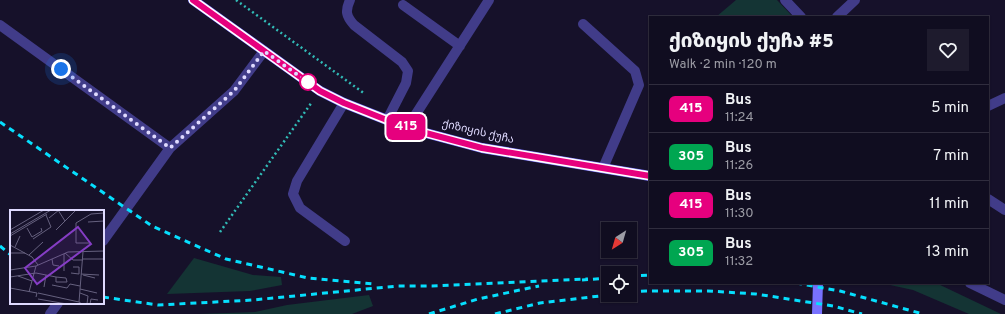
<!DOCTYPE html>
<html lang="en">
<head>
<meta charset="utf-8">
<style>
	body { margin:0; font-family:Overpass,"Noto Sans Georgian",sans-serif; background:#1e1b2d; color:#f1f3f6; height:100vh; display:flex; flex-direction:column; font-size:15px; white-space:nowrap }
	* { box-sizing:border-box; margin:0 }
	p { font-size:13px; color:#9c9ca5 }
	.icon { flex:none; width:22px; height:22px; fill:none; stroke:currentColor; stroke-width:2; stroke-linecap:round; stroke-linejoin:round }
	.map { position:relative; flex:1; overflow:hidden }
	.panel { position:absolute; left:649px; top:16px; width:340px; height:268px; display:flex; flex-direction:column; background:#100d20; border-radius:0px; box-shadow:0 1px 3px #0004,0 0 0 1px #302d3e }
	.panel>* { flex:none }
	.badge { padding:0 8px; border-radius:6px; font-size:14px; line-height:26px }
	.needle { width:26px; rotate:217deg }
	.fabs { position:absolute; left:601px; top:222px; display:grid; gap:8px }
	.fabs a { display:grid; place-items:center; width:36px; height:36px; border-radius:0px; background:#100d20; box-shadow:0 1px 3px #0004,0 0 0 1px #302d3e; font-size:20px }
	.you { position:absolute; width:20px; height:20px; margin:-10px; border:3px solid #fff; border-radius:50%; background:#1a73e8; box-shadow:0 0 0 6px #1a73e833 }
	.map>.badge { position:absolute; translate:-50% -50%; box-shadow:0 0 0 2px #fff }
	.round { display:grid; place-items:center; flex:none; width:42px; height:42px; border-radius:0px; background:#1e1b2d }
	.summary { display:flex; align-items:center; justify-content:space-between; height:68px; padding:0 20px }
	h1 { font-size:19px; font-weight:800; line-height:30px }
	ul { padding:0; list-style:none }
	li { display:flex; align-items:center; gap:12px; height:48px; padding:0 20px; border-top:1px solid #302d3e }
	li div { flex:1 }
	li b { display:block; font-size:15px }
	li em { font-style:normal }
	li .badge { min-width:44px; font-weight:700; text-align:center }
	.map>svg:first-child { display:block }
	.green { fill:#143434 }
	.lines { fill:none; stroke-linecap:round; stroke-linejoin:round }
	.path { stroke:#31bcb7; stroke-width:2.5; stroke-dasharray:2 3; stroke-linecap:butt }
	.lane { stroke:#413c89; stroke-width:10 }
	.street { stroke:#413c89; stroke-width:10 }
	.secondary { stroke:#7871fe; stroke-width:10 }
	.rail { stroke:#06dffe; stroke-width:3; stroke-dasharray:6 5; stroke-linecap:butt }
	.line-casing { stroke:#fff; stroke-width:9 }
	.line { stroke:#e6007e; stroke-width:6 }
	.walk { stroke:#dfdaff; stroke-width:4; stroke-dasharray:0 7.2 }
	.stop-dot { fill:#fff; stroke:#e6007e; stroke-width:2 }
	.labels { text-anchor:middle; dominant-baseline:central; stroke-width:3; stroke-linejoin:round; paint-order:stroke }
	.street-label { font-size:11px; fill:#dfdaff; stroke:#16112a }
	.inset-road { fill:none; stroke:#66617f; stroke-width:1 }
	.view { fill:#853dc5; fill-opacity:0.15; stroke:#853dc5; stroke-width:2 }
	.inset-edge { fill:none; stroke:#dfdaff; stroke-width:2 }
</style>
</head>
<body>
<div class="map">
<svg width="1005" height="314" viewBox="0 0 1005 314">
	<rect width="100%" height="100%" fill="#16112a"/>
	<!-- green -->
	<path class="green" d="M 736,0 L 777,0 L 793,17 L 716,17 Z
		M 194,258 L 253,275 L 281,277 L 282,285 L 250,291 L 167,294 Z
		M 881,283 L 936,283 L 1001,314 L 969,314 L 913,290 Z
		M 369,295 L 373,306 L 352,314 L 198,314 L 255,312 L 287,305 Z"/>
	<g class="lines">
		<!-- path -->
		<path class="path" d="M 236,0 L 365,94
			M 220,232 L 312,102"/>
		<!-- lane -->
		<path class="lane" d="M 350,0 C 345,11 346,16 354,25 L 402,62 L 408,71 L 406,83 L 387,120
			M 785,0 L 801,17
			M 403,5 L 460,46
			M 837,17 L 855,0
			M 583,24 L 635,71 L 639,85 L 603,168
			M 0,25 L 170,148 L 103,241
			M 344,103 L 297,181 L 293,194 L 300,208 L 345,241
			M 988,106 L 1005,98
			M 407,128 L 489,0
			M 170,148 L 234,91 L 264,51
			M 988,199 L 1005,210
			M 50,314 L 58,303"/>
		<!-- street -->
		<path class="street" d="M 970,283 L 1005,300"/>
		<!-- secondary -->
		<path class="secondary" d="M 193,0 L 320,91 L 344,103 L 387,120 L 407,128 L 482,148 L 650,176
			M 817,314 L 818,283"/>
		<!-- rail -->
		<path class="rail" d="M 0,122 L 152,226 L 226,259 L 308,278 L 375,284
			M 0,246 L 11,255
			M 630,276 L 650,275
			M 582,280 L 608,278
			M 796,283 L 840,291 L 923,314
			M 630,292 L 646,291 L 708,291 L 756,294 L 833,306 L 862,314
			M 103,297 L 158,305 L 253,300 L 398,286 L 432,286 L 588,279
			M 429,314 L 478,299 L 539,286
			M 495,314 L 540,303 L 608,295"/>
	</g>
	<g class="lines">
		<defs>
			<path id="line" d="M 193,0 L 320,91 L 344,103 L 407,128 L 482,148 L 650,176"/>
		</defs>
		<!-- line casing -->
		<use href="#line" class="line-casing"/>
		<!-- line -->
		<use href="#line" class="line"/>
		<!-- walk -->
		<path class="walk" d="M 61,69 L 170,148 L 234,91 L 264,51 L 309,83 L 308,82"/>
	</g>
	<!-- markers -->
	<circle class="stop-dot" cx="308" cy="82" r="8"/>
	<g class="labels">
		<!-- street labels -->
		<g class="street-label">
			<text transform="translate(478 132) rotate(13)">ქიზიყის ქუჩა</text>
		</g>
	</g>
	<!-- overview -->
	<g transform="translate(10 210)">
		<rect width="94" height="94" fill="#16112a"/>
		<path class="inset-road" d="M 39,8 L 49,0M 55,11 L 66,0M 78,12 L 94,11M 17,18 L 22,27 L 32,21 L 31,18M 0,20 L 34,0M 46,20 L 55,11 L 48,0M 0,24 L 41,0M 0,26 L 37,4M 23,29 L 41,17 L 36,5M 81,33 L 66,33 L 66,13 L 81,4 L 94,3M 0,35 L 22,47 L 28,55M 5,37 L 10,26M 0,43 L 15,43M 55,43 L 63,50 L 73,50M 54,44 L 54,61M 19,45 L 33,32M 42,49 L 43,55 L 49,56M 73,49 L 94,49M 0,60 L 26,56 L 58,42 L 94,41M 61,63 L 69,64 L 69,57 L 63,57M 71,64 L 89,65M 73,65 L 85,68M 8,66 L 22,71M 0,67 L 26,63 L 46,67 L 56,68 L 57,72 L 46,72 L 46,67M 42,75 L 57,78 L 60,74 L 70,76M 34,77 L 36,65M 0,78 L 27,83 L 26,87M 70,79 L 87,83M 19,82 L 26,56M 28,83 L 69,92M 70,83 L 78,86 L 77,94M 28,89 L 57,94M 72,94 L 69,92 L 73,42M 80,94 L 81,89 L 88,90"/>
		<path class="view" d="M 68,17 L 81,34 L 27,74 L 15,58 Z"/>
		<rect width="94" height="94" class="inset-edge"/>
	</g>
</svg>
<div class="fabs">
<a><svg class="needle" viewBox="-14 -14 28 28"><path d="M0-13l5 13h-10z" fill="#e53935"/><path d="M0 13l5-13h-10z" fill="#9c9ca5"/></svg></a>
<a><svg class="icon" aria-label="locate" viewBox="0 0 24 24"><circle cx="12" cy="12" r="6"/><path d="M12 2v4M12 18v4M2 12h4M18 12h4"/></svg></a>
</div>
<div class="you" style="left:61px;top:69px"></div>
<b class="badge" style="left:406px;top:127px;background:#e6007e;color:#fff">415</b>
<section class="panel">
<div class="summary"><div><h1>ქიზიყის ქუჩა #5</h1><p>Walk · 2 min · 120 m</p></div><a class="round"><svg class="icon" aria-label="heart" viewBox="0 0 24 24"><path d="M12 20l-8-8c-3-5 5-10 8-4 3-6 11-1 8 4z"/></svg></a></div>
<ul>
<li><span class="badge" style="background:#e6007e;color:#fff">415</span><div><b>Bus</b><p>11:24</p></div><em>5 min</em></li>
<li><span class="badge" style="background:#00a651;color:#fff">305</span><div><b>Bus</b><p>11:26</p></div><em>7 min</em></li>
<li><span class="badge" style="background:#e6007e;color:#fff">415</span><div><b>Bus</b><p>11:30</p></div><em>11 min</em></li>
<li><span class="badge" style="background:#00a651;color:#fff">305</span><div><b>Bus</b><p>11:32</p></div><em>13 min</em></li>
</ul>
</section>
</div>
</body>
</html>
